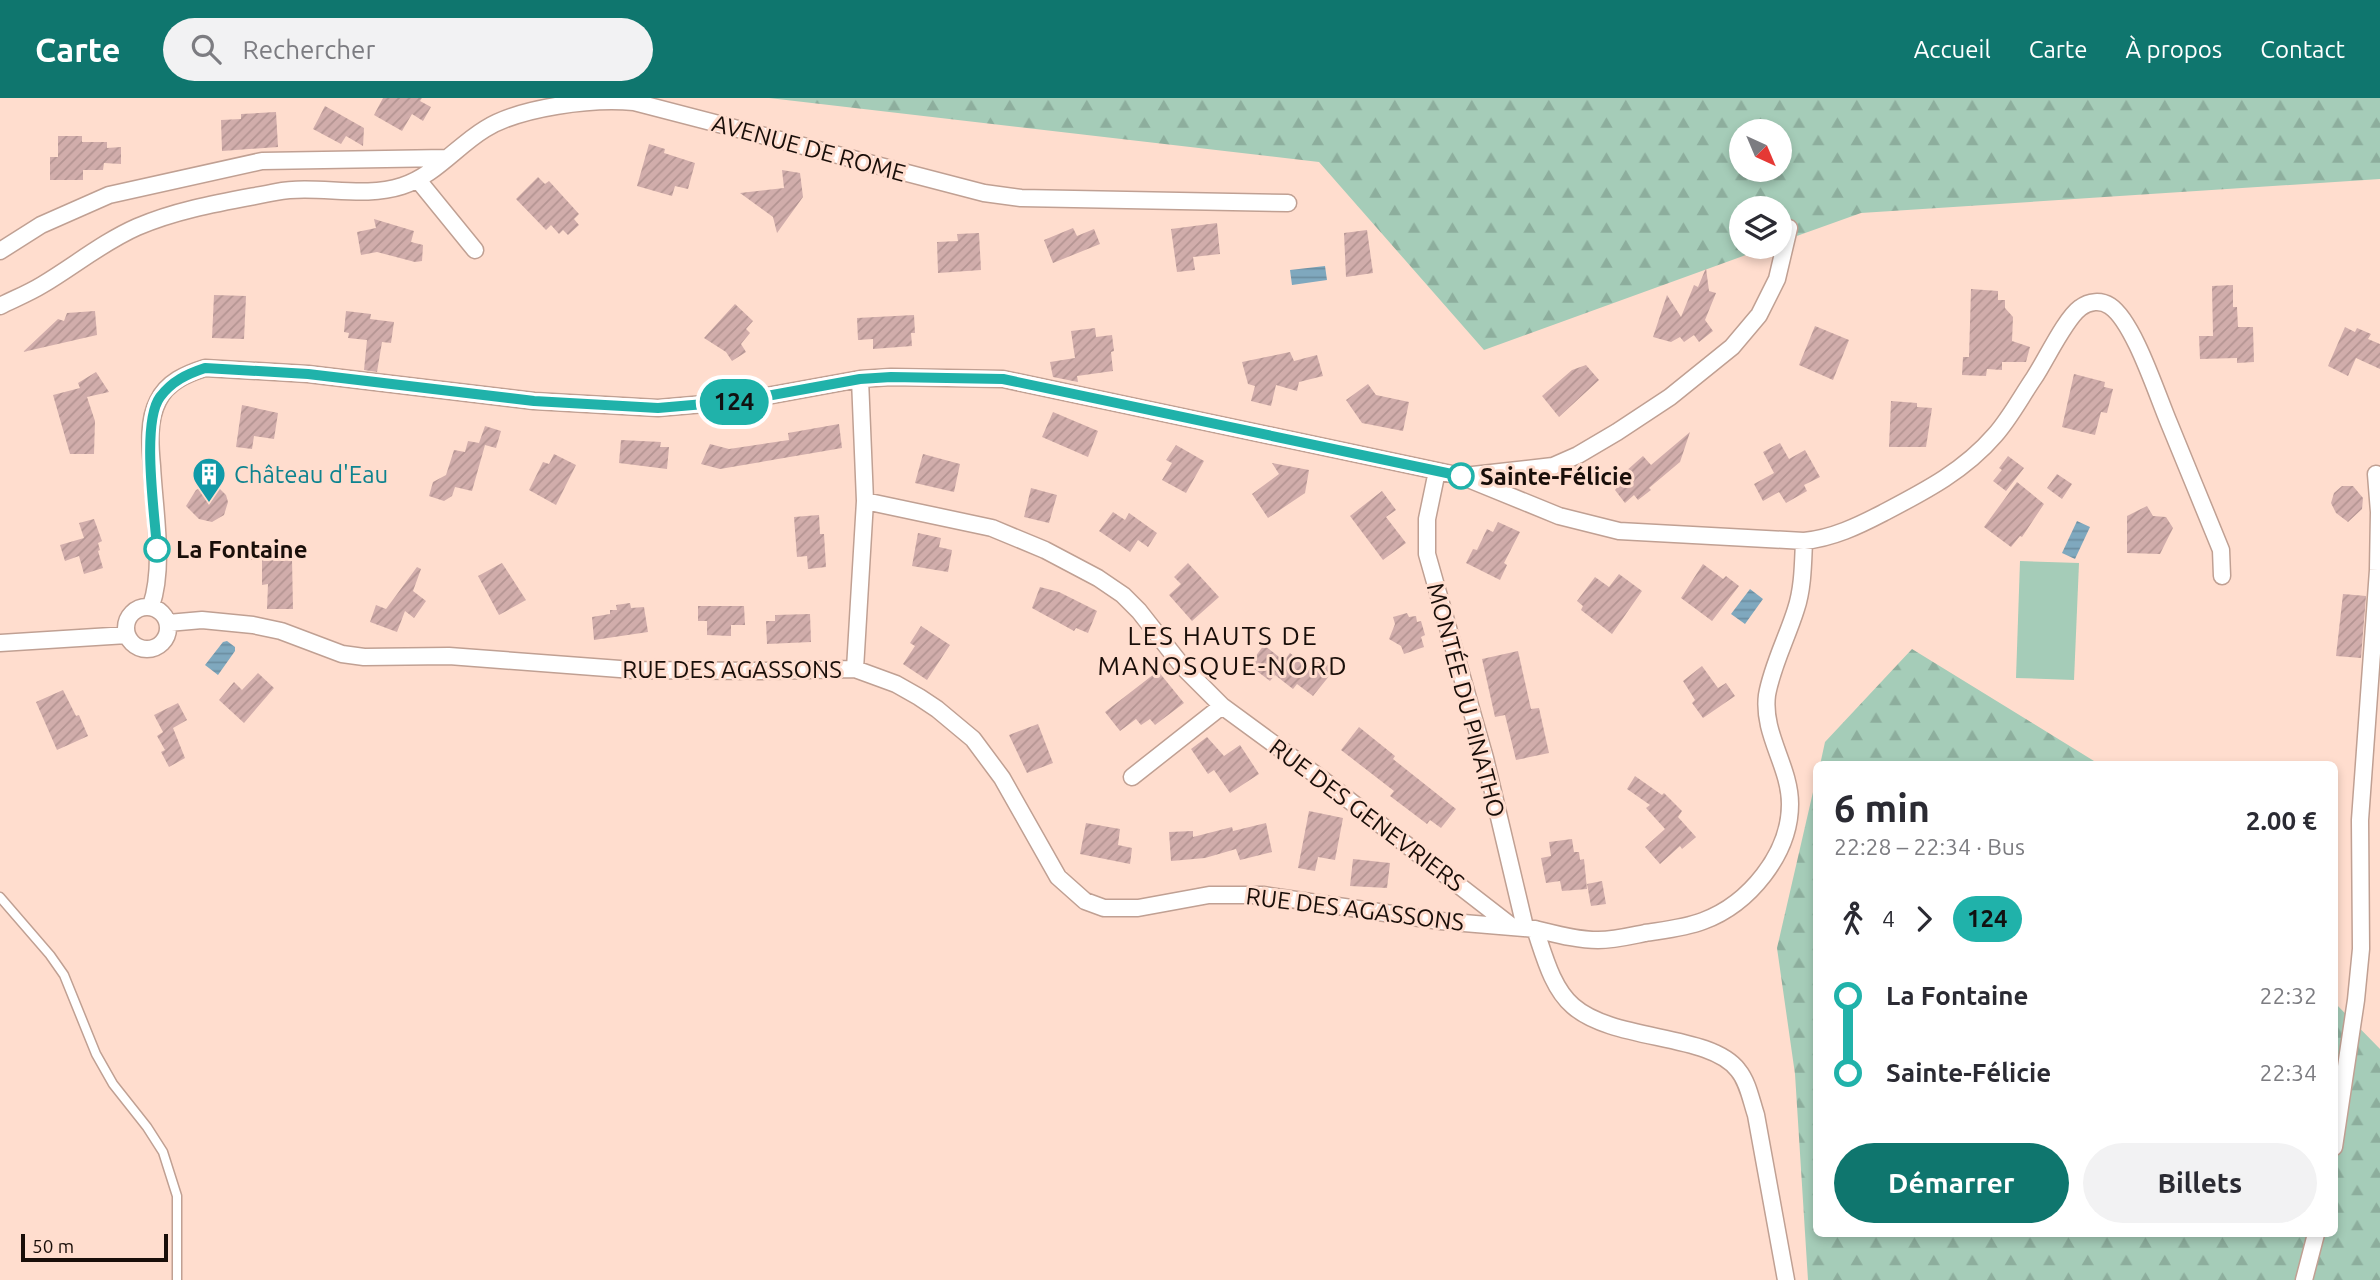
<!DOCTYPE html>
<html lang="fr">
<head>
<meta charset="utf-8">
<style>
	body { margin:0; font-family:Ubuntu,sans-serif; background:#f2f2f3; color:#2b2b33; height:100vh; display:flex; flex-direction:column; font-size:26px; white-space:nowrap }
	* { box-sizing:border-box; margin:0 }
	p { font-size:23px; color:#7c7c81 }
	.icon { flex:none; width:38px; height:38px; fill:none; stroke:currentColor; stroke-width:2; stroke-linecap:round; stroke-linejoin:round }
	.map { position:relative; flex:1; overflow:hidden }
	.side { position:absolute; left:1813px; top:663px; width:525px; height:476px; display:flex; flex-direction:column; background:#fff; border-radius:10px; box-shadow:0 4px 10px #0003 }
	.side>* { flex:none }
	.badge { padding:0 14px; border-radius:23px; font-size:24px; line-height:46px }
	.needle { width:46px; rotate:136deg }
	.buttons { position:absolute; left:1729px; top:21px; display:grid; gap:14px }
	.buttons a { display:grid; place-items:center; width:63px; height:63px; border-radius:50%; background:#fff; box-shadow:0 4px 10px #0003; font-size:35px }
	.scale { position:absolute; left:21px; bottom:18px; width:147px; box-sizing:border-box; padding-left:7px; border:4px solid #190e09; border-top:0; font-size:19px; line-height:24px; white-space:nowrap; color:#190e09; -webkit-text-stroke:5px #ffddce; paint-order:stroke }
	.map>.badge { position:absolute; translate:-50% -50%; box-shadow:0 0 0 4px #fff }
	.legs { display:flex; align-items:center; gap:10px; height:77px; padding:0 21px; font-size:23px }
	.legs p { margin-inline-start:auto }
	.overview { display:flex; align-items:center; justify-content:space-between; height:119px; padding:0 21px }
	h1 { font-size:38px; font-weight:600; line-height:52px }
	.action { display:flex; gap:14px; margin-top:auto; padding:14px 21px }
	.action a { flex:1; height:80px; border-radius:42px; background:#0f766e; color:#fff; font-size:28px; font-weight:600; line-height:80px; text-align:center }
	.action a+a { background:#f2f2f3; color:#2b2b33 }
	ul { padding:0 21px; list-style:none }
	li { display:flex; align-items:center; gap:24px; height:77px; font-size:26px }
	li i { display:grid; place-items:center; width:10px; height:100%; margin:0 9px; background:currentColor }
	li i::after { content:''; width:18px; height:18px; margin:-9px; border:5px solid; border-radius:50%; background:#fff }
	li p { margin-inline-start:auto }
	li:first-child i { background:linear-gradient(#0000 50%,currentColor 0) }
	li:last-child i { background:linear-gradient(currentColor 50%,#0000 0) }
	header { display:flex; align-items:center; gap:42px; box-sizing:border-box; height:98px; padding:0 35px; background:#0f766e; color:#fff }
	header strong { font-size:33px }
	nav { display:flex; gap:38px; margin-inline-start:auto; font-size:24px }
	.search { width:490px; height:63px; background:#f2f2f3; display:flex; align-items:center; gap:18px; box-sizing:border-box; padding:0 24px; border-radius:38px; color:#7c7c81; font-size:26px }
	.map>svg:first-child { display:block }
	.forest { fill:url(#forest-firs); fill-rule:evenodd }
	.garden { fill:#a5ccb8 }
	.water { fill:url(#water-rules) }
	.building { fill:url(#building-hatch) }
	.lines { fill:none; stroke-linecap:round; stroke-linejoin:round }
	.lane-casing { stroke:#c0a093; stroke-width:11 }
	.street-casing { stroke:#c0a093; stroke-width:19 }
	.lane { stroke:#fff; stroke-width:8 }
	.street { stroke:#fff; stroke-width:16 }
	.line-1-casing { stroke:#fff; stroke-width:16 }
	.line-1 { stroke:#20b2aa; stroke-width:10 }
	.stop-1-dot { fill:#fff; stroke:#20b2aa; stroke-width:3.5 }
	.labels { text-anchor:middle; dominant-baseline:central; stroke-width:6; stroke-linejoin:round; paint-order:stroke }
	.street-label { font-size:24px; fill:#190e09; stroke:#ffddce }
	.culture-label { font-size:24px; fill:#0d838f; stroke:#ffddce; text-anchor:start }
	.stop-label { font-size:24px; font-weight:bold; fill:#190e09; stroke:#ffddce; text-anchor:start }
	.neighbourhood-label { font-size:26px; letter-spacing:2px; fill:#190e09; stroke:#ffddce }
</style>
</head>
<body>
<header>
<strong>Carte</strong>
<div class="search"><svg class="icon" aria-label="search" viewBox="0 0 24 24"><circle cx="10" cy="10" r="6"/><path d="M15 15l6 6"/></svg>Rechercher</div>
<nav><a>Accueil</a><a>Carte</a><a>À propos</a><a>Contact</a></nav>
</header>
<div class="map">
<svg width="2380" height="1182" viewBox="0 0 2380 1182">
	<defs>
		<pattern id="forest-firs" width="22" height="20" patternUnits="userSpaceOnUse" patternTransform="scale(1.75)"><rect width="22" height="20" fill="#a5ccb8"/><path d="M5 1l3.5 6h-7zM16 11l3.5 6h-7z" fill="#8dae9d"/></pattern>
		<pattern id="water-rules" width="6" height="5" patternUnits="userSpaceOnUse" patternTransform="scale(1.75)"><rect width="6" height="5" fill="#7fa8be"/><path d="M0 2.5h6" fill="none" stroke="#6d8fa2"/></pattern>
		<pattern id="building-hatch" width="6" height="6" patternUnits="userSpaceOnUse" patternTransform="scale(1.75)"><rect width="6" height="6" fill="#d1adab"/><path d="M-1 1l2-2M0 6l6-6M5 7l2-2" fill="none" stroke="#b39492"/></pattern>
	</defs>
	<rect width="100%" height="100%" fill="#ffddce"/>
	<!-- forest -->
	<path class="forest" d="M 769,0 L 2380,0 L 2380,81 L 1861,115 L 1780,144 L 1780,110 L 1741,110 L 1741,149 L 1768,149 L 1484,252 L 1319,64 ZM 1741,33 L 1780,33 L 1780,72 L 1741,72 Z
		M 1912,551 L 2094,663 L 2097,667 L 1820,667 L 1825,644 Z
		M 1816,681 L 1816,1136 L 2334,1136 L 2335,905 L 2380,951 L 2380,1182 L 1808,1182 L 1795,976 L 1777,850 Z"/>
	<!-- garden -->
	<path class="garden" d="M 2020,463 L 2079,465 L 2074,582 L 2016,580 Z"/>
	<!-- water -->
	<path class="water" d="M 1325,168 L 1327,182 L 1292,187 L 1290,172 Z
		M 2077,423 L 2090,429 L 2075,461 L 2062,455 Z
		M 1750,491 L 1763,501 L 1745,526 L 1731,516 Z
		M 227,543 L 235,549 L 235,553 L 218,577 L 205,567 L 223,544 Z"/>
	<!-- building -->
	<path class="building" d="M 383,0 L 422,0 L 420,3 L 431,9 L 423,23 L 412,16 L 402,33 L 374,17 Z
		M 325,8 L 364,30 L 363,48 L 346,38 L 341,46 L 313,31 Z
		M 276,14 L 278,49 L 222,53 L 221,22 L 241,21 L 241,16 Z
		M 58,38 L 82,38 L 82,44 L 107,44 L 107,50 L 121,49 L 121,66 L 104,65 L 103,72 L 83,72 L 83,82 L 50,82 L 50,59 L 58,59 Z
		M 649,46 L 665,51 L 664,55 L 695,65 L 688,91 L 675,88 L 672,98 L 637,88 Z
		M 782,72 L 800,75 L 803,99 L 777,135 L 773,119 L 740,95 L 784,90 Z
		M 538,79 L 545,86 L 549,83 L 579,116 L 574,121 L 579,127 L 568,137 L 563,132 L 559,136 L 551,127 L 546,132 L 516,101 Z
		M 374,121 L 414,133 L 411,144 L 423,147 L 422,163 L 415,164 L 377,154 L 361,157 L 357,134 L 376,130 Z
		M 1217,125 L 1220,156 L 1193,159 L 1195,172 L 1177,174 L 1171,131 Z
		M 1073,130 L 1077,138 L 1094,131 L 1100,146 L 1053,165 L 1044,142 Z
		M 1367,132 L 1373,175 L 1346,179 L 1344,135 Z
		M 979,135 L 981,172 L 938,175 L 937,144 L 958,143 L 957,136 Z
		M 1706,170 L 1709,193 L 1716,195 L 1705,222 L 1713,233 L 1699,244 L 1694,237 L 1684,244 L 1680,239 L 1671,244 L 1653,239 L 1667,197 L 1681,219 L 1694,187 L 1698,189 Z
		M 2233,187 L 2233,209 L 2237,209 L 2238,229 L 2253,229 L 2254,264 L 2237,265 L 2237,260 L 2200,261 L 2199,238 L 2213,238 L 2212,188 Z
		M 1971,191 L 1998,193 L 1998,202 L 2005,202 L 2005,210 L 2013,219 L 2012,243 L 2030,249 L 2026,264 L 2002,264 L 2002,272 L 1987,271 L 1986,278 L 1962,277 L 1963,259 L 1969,259 Z
		M 214,197 L 246,198 L 244,241 L 212,240 Z
		M 735,206 L 753,223 L 746,231 L 750,235 L 741,246 L 746,254 L 732,263 L 726,254 L 704,240 Z
		M 95,213 L 97,237 L 23,254 L 58,221 L 64,223 L 67,215 Z
		M 346,213 L 371,216 L 370,221 L 394,224 L 391,245 L 382,244 L 377,274 L 364,272 L 367,242 L 348,240 L 349,235 L 344,234 Z
		M 914,217 L 915,235 L 911,235 L 912,248 L 873,251 L 873,241 L 858,242 L 857,220 Z
		M 1815,228 L 1849,242 L 1833,282 L 1799,267 Z
		M 2345,229 L 2355,234 L 2357,230 L 2371,236 L 2368,241 L 2380,246 L 2380,271 L 2356,260 L 2348,278 L 2328,268 Z
		M 1095,230 L 1096,239 L 1112,237 L 1114,253 L 1111,254 L 1113,273 L 1077,278 L 1078,284 L 1053,279 L 1050,264 L 1075,260 L 1071,233 Z
		M 1290,254 L 1294,263 L 1317,257 L 1323,278 L 1299,284 L 1297,293 L 1276,287 L 1271,308 L 1251,303 L 1255,288 L 1248,286 L 1242,264 Z
		M 1586,267 L 1599,282 L 1559,319 L 1542,298 L 1572,272 Z
		M 96,274 L 109,294 L 87,299 L 95,323 L 94,356 L 70,356 L 53,297 L 80,290 L 78,285 Z
		M 2074,276 L 2105,284 L 2104,289 L 2113,291 L 2107,315 L 2101,314 L 2095,337 L 2062,329 Z
		M 1368,286 L 1376,297 L 1409,304 L 1403,333 L 1362,325 L 1346,302 Z
		M 1891,303 L 1917,305 L 1917,309 L 1932,310 L 1926,349 L 1889,349 Z
		M 242,307 L 278,315 L 274,341 L 254,338 L 252,351 L 236,349 Z
		M 1053,314 L 1098,333 L 1088,359 L 1042,339 Z
		M 839,326 L 842,350 L 720,371 L 701,366 L 710,346 L 729,351 L 789,342 L 788,335 Z
		M 485,328 L 501,333 L 496,350 L 485,347 L 472,393 L 455,389 L 452,398 L 444,403 L 429,398 L 433,384 L 446,377 L 454,352 L 465,354 L 468,343 L 479,345 Z
		M 1690,334 L 1680,364 L 1649,390 L 1651,392 L 1638,402 L 1634,397 L 1625,405 L 1615,392 L 1628,378 L 1625,374 L 1643,358 L 1651,367 Z
		M 621,342 L 661,344 L 660,349 L 669,349 L 667,371 L 619,365 Z
		M 1780,345 L 1789,361 L 1805,352 L 1820,379 L 1804,387 L 1807,393 L 1786,405 L 1779,394 L 1763,403 L 1754,386 L 1774,375 L 1763,354 Z
		M 1176,347 L 1204,363 L 1186,395 L 1162,382 L 1172,365 L 1166,362 Z
		M 554,356 L 576,367 L 556,407 L 529,392 L 543,364 L 549,366 Z
		M 923,356 L 960,366 L 954,394 L 915,385 Z
		M 2008,358 L 2024,370 L 2006,393 L 1993,383 L 2002,372 L 1999,370 Z
		M 1272,365 L 1309,372 L 1305,395 L 1268,420 L 1252,396 L 1279,376 Z
		M 2057,376 L 2072,386 L 2062,401 L 2047,390 Z
		M 2017,384 L 2044,406 L 2022,439 L 2020,438 L 2011,449 L 1984,429 Z
		M 206,387 L 219,390 L 226,397 L 228,404 L 224,417 L 212,424 L 199,421 L 186,408 L 196,392 Z
		M 2342,388 L 2353,388 L 2363,400 L 2362,411 L 2348,424 L 2336,415 L 2331,405 L 2334,395 Z
		M 1031,390 L 1057,397 L 1049,425 L 1024,419 Z
		M 1382,393 L 1396,412 L 1386,419 L 1406,445 L 1383,462 L 1350,418 Z
		M 2147,408 L 2153,418 L 2166,419 L 2173,430 L 2160,456 L 2127,455 L 2127,418 Z
		M 1113,414 L 1125,422 L 1129,415 L 1157,435 L 1148,449 L 1138,442 L 1130,454 L 1099,433 Z
		M 819,417 L 820,436 L 824,436 L 826,469 L 808,471 L 807,458 L 797,459 L 794,419 Z
		M 94,421 L 102,443 L 98,445 L 100,452 L 98,453 L 103,470 L 84,476 L 79,458 L 65,463 L 60,447 L 84,440 L 79,425 Z
		M 1498,424 L 1520,434 L 1504,465 L 1507,467 L 1500,482 L 1466,465 L 1473,451 L 1477,452 L 1487,431 L 1493,434 Z
		M 918,435 L 941,440 L 939,449 L 952,452 L 948,474 L 912,468 Z
		M 257,446 L 257,462 L 240,462 L 239,447 Z
		M 262,461 L 292,461 L 293,511 L 267,511 L 268,486 L 262,487 Z
		M 502,465 L 526,502 L 499,517 L 478,478 Z
		M 1188,465 L 1219,499 L 1192,523 L 1169,497 L 1181,486 L 1174,479 Z
		M 1703,466 L 1723,481 L 1726,478 L 1739,488 L 1712,523 L 1681,500 Z
		M 417,469 L 421,471 L 413,493 L 426,503 L 414,520 L 405,513 L 397,534 L 370,524 L 376,507 L 386,511 Z
		M 1619,476 L 1642,493 L 1612,536 L 1581,512 L 1583,508 L 1577,503 L 1595,479 L 1609,489 Z
		M 1040,489 L 1059,494 L 1097,513 L 1088,535 L 1076,530 L 1074,533 L 1032,510 Z
		M 2343,496 L 2366,498 L 2361,560 L 2336,558 Z
		M 630,505 L 631,510 L 644,509 L 648,534 L 594,542 L 592,519 L 610,516 L 610,512 L 617,512 L 616,507 Z
		M 698,508 L 744,508 L 745,527 L 731,527 L 731,538 L 707,537 L 707,523 L 698,523 Z
		M 1407,515 L 1409,519 L 1416,518 L 1417,524 L 1421,523 L 1425,537 L 1421,539 L 1424,549 L 1404,556 L 1401,548 L 1389,541 L 1395,526 L 1393,519 Z
		M 810,516 L 811,544 L 767,546 L 766,523 L 775,523 L 775,517 Z
		M 921,528 L 950,547 L 927,582 L 903,566 L 915,548 L 910,545 Z
		M 1264,547 L 1284,563 L 1290,555 L 1309,570 L 1318,559 L 1334,572 L 1313,598 L 1297,586 L 1293,591 L 1275,577 L 1270,583 L 1249,567 Z
		M 1518,553 L 1531,611 L 1539,610 L 1549,655 L 1516,662 L 1505,617 L 1495,619 L 1482,561 Z
		M 1702,568 L 1718,590 L 1726,585 L 1735,598 L 1703,620 L 1692,605 L 1695,602 L 1683,583 Z
		M 1158,573 L 1184,605 L 1155,627 L 1150,621 L 1141,627 L 1136,621 L 1120,633 L 1105,614 Z
		M 258,575 L 274,590 L 244,625 L 219,602 L 234,584 L 242,592 Z
		M 63,592 L 76,618 L 79,617 L 88,638 L 57,652 L 36,604 Z
		M 178,605 L 187,622 L 173,630 L 185,660 L 169,669 L 161,654 L 165,652 L 157,638 L 163,634 L 154,617 Z
		M 1038,626 L 1053,665 L 1027,675 L 1009,637 Z
		M 1359,629 L 1395,658 L 1393,661 L 1456,711 L 1441,730 L 1430,722 L 1427,726 L 1390,698 L 1394,693 L 1341,652 Z
		M 1207,639 L 1224,658 L 1240,647 L 1259,676 L 1230,695 L 1214,672 L 1208,676 L 1191,651 Z
		M 1635,678 L 1662,697 L 1664,695 L 1682,713 L 1678,719 L 1696,739 L 1682,751 L 1680,748 L 1660,766 L 1645,749 L 1665,731 L 1646,710 L 1650,707 L 1627,691 Z
		M 1309,713 L 1343,720 L 1335,762 L 1318,759 L 1315,773 L 1298,770 Z
		M 1086,725 L 1120,731 L 1118,747 L 1132,750 L 1130,766 L 1080,756 Z
		M 1266,725 L 1272,754 L 1240,762 L 1236,751 L 1205,760 L 1171,763 L 1169,734 L 1193,733 L 1193,739 L 1232,729 L 1233,733 Z
		M 1572,741 L 1574,754 L 1579,754 L 1580,762 L 1584,761 L 1587,791 L 1562,793 L 1560,783 L 1546,785 L 1541,760 L 1551,758 L 1549,744 Z
		M 1353,761 L 1390,765 L 1387,790 L 1350,788 Z
		M 1602,783 L 1606,806 L 1591,808 L 1587,786 Z"/>
	<g class="lines">
		<defs>
			<path id="lane" d="M 0,799 L 50,857 L 64,877 L 96,956 L 113,986 L 147,1029 L 163,1054 L 177,1098 L 177,1182"/>
			<path id="street" d="M 418,82 L 475,152
				M 0,153 L 41,127 L 109,97 L 262,63 L 447,60
				M 0,208 C 14,201 29,195 42,187 C 74,168 103,144 137,129 C 181,110 230,103 276,94 C 317,86 362,101 402,88 C 434,78 457,48 485,31 C 520,9 593,0 634,4 L 984,95 L 1021,100 L 1288,105
				M 1437,373 L 1427,421 L 1427,456 L 1485,660 L 1525,829
				M 1464,378 L 1553,368 L 1578,357 L 1617,334 L 1670,299 L 1732,249 L 1759,217 L 1777,181 L 1789,130
				M 865,403 L 992,430 L 1045,452 L 1098,480 L 1123,497 L 1139,513 L 1183,569 L 1222,608 L 1323,682 L 1510,827
				M 151,508 C 165,468 154,410 152,368 C 150,347 148,322 158,303 C 167,284 186,276 205,270 L 308,276 L 534,303 L 658,310 L 739,303 L 860,281 L 891,279 L 1003,281 L 1461,378 L 1559,418 L 1619,433 L 1804,443 C 1833,440 1858,428 1883,415 C 1925,393 1964,373 1995,337 C 2010,320 2021,299 2034,280 C 2046,262 2065,221 2080,210 C 2089,203 2101,202 2110,208 C 2134,224 2157,297 2169,325 C 2186,367 2204,410 2221,452 L 2222,478
				M126 530a21 21 0 1 1 42 0a21 21 0 1 1-42 0Z
				M 168,525 L 202,522 L 253,527 L 281,533 L 342,556 L 364,559 L 449,558 L 633,572 L 762,573 L 855,571 L 896,586 L 919,599 L 937,611 L 973,641 L 1002,680 L 1058,779 L 1085,803 L 1104,810 L 1138,810 L 1209,797 L 1263,797 L 1440,823 L 1535,831 C 1544,857 1552,890 1573,908 C 1614,944 1710,935 1738,972 C 1748,984 1751,1002 1756,1017 L 1786,1182
				M 0,545 L 127,537
				M 855,571 L 865,403 L 860,281
				M 1132,679 L 1222,608
				M 1535,831 C 1556,836 1577,842 1598,842 C 1614,842 1630,838 1645,835 C 1664,832 1685,830 1703,823 C 1749,806 1790,756 1790,706 C 1790,668 1762,636 1767,597 C 1772,568 1787,540 1796,511 C 1803,490 1803,465 1804,443
				M 2334,1049 L 2356,902 L 2361,851 L 2360,722 L 2378,472 L 2379,414 L 2376,376
				M 2304,1182 L 2316,1136"/>
		</defs>
		<!-- lane casing -->
		<use href="#lane" class="lane-casing"/>
		<!-- street casing -->
		<use href="#street" class="street-casing"/>
		<!-- lane -->
		<use href="#lane" class="lane"/>
		<!-- street -->
		<use href="#street" class="street"/>
	</g>
	<g class="lines">
		<defs>
			<path id="line-1" d="M 157,451 C 155,418 141,325 160,299 C 172,283 187,276 205,270 L 308,276 L 534,303 L 658,310 L 739,303 L 860,281 L 891,279 L 1003,281 L 1461,378"/>
		</defs>
		<!-- line-1 casing -->
		<use href="#line-1" class="line-1-casing"/>
		<!-- line-1 -->
		<use href="#line-1" class="line-1"/>
	</g>
	<!-- icons -->
	<defs>
		<symbol id="building-pin" viewBox="-11 -11 22 30"><path d="M0 17L-7.5 6A9.5 9.5 0 1 1 7.5 6Z" fill="#0f9aa8" stroke="#ffddce"/><path d="M-4-6H4V6H1V3H-1V6H-4ZM-2.5-4.3h1.7v1.8h-1.7ZM.8-4.3h1.7v1.8H.8ZM-2.5-1h1.7V.8h-1.7ZM.8-1h1.7V.8H.8Z" fill="#fff"/></symbol>
	</defs>
	<g fill-rule="evenodd">
		<use href="#building-pin" x="190" y="357" width="38" height="52"/>
	</g>
	<!-- markers -->
	<g class="stop-1-dot">
		<circle cx="1461" cy="378" r="12"/>
		<circle cx="157" cy="451" r="12"/>
	</g>
	<g class="labels">
		<!-- street labels -->
		<g class="street-label">
			<text transform="translate(809 50) rotate(15)">AVENUE DE ROME</text>
			<text x="732" y="571">RUE DES AGASSONS</text>
			<text transform="translate(1466 602) rotate(75)">MONTÉE DU PINATHO</text>
			<text transform="translate(1367 717) rotate(37)">RUE DES GENEVRIERS</text>
			<text transform="translate(1355 811) rotate(7)">RUE DES AGASSONS</text>
		</g>
		<!-- culture labels -->
		<g class="culture-label">
			<text x="234" y="376">Château d'Eau</text>
		</g>
		<!-- stop labels -->
		<g class="stop-label">
			<text x="1480" y="378">Sainte-Félicie</text>
			<text x="176" y="451">La Fontaine</text>
		</g>
		<!-- neighbourhood labels -->
		<g class="neighbourhood-label">
			<text x="1223" y="537">LES HAUTS DE<tspan x="1223" dy="30">MANOSQUE-NORD</tspan></text>
		</g>
	</g>
</svg>
<div class="buttons">
<a><svg class="needle" viewBox="-14 -14 28 28"><path d="M0-13l5 13h-10z" fill="#e53935"/><path d="M0 13l5-13h-10z" fill="#7c7c81"/></svg></a>
<a><svg class="icon" aria-label="layers" viewBox="0 0 24 24"><path d="M12 4l9 5-9 5-9-5zM3 14l9 5 9-5"/></svg></a>
</div>
<div class="scale">50 m</div>
<b class="badge" style="left:734px;top:304px;background:#20b2aa;color:#111">124</b>
<section class="side">
<div class="overview"><div><h1>6 min</h1><p>22:28 – 22:34 · Bus</p></div><b>2.00 €</b></div>
<div class="legs"><svg class="icon" aria-label="walk" viewBox="0 0 24 24"><circle cx="13" cy="4" r="2"/><path d="M13 8l-2 6 4 7M11 14l-3 7M7 12l3-4h3l4 4"/></svg>4<svg class="icon" aria-label="forward" viewBox="0 0 24 24"><path d="M9 5l7 7-7 7"/></svg><b class="badge" style="background:#20b2aa;color:#111">124</b></div>
<ul>
<li><i style="color:#20b2aa"></i><b>La Fontaine</b><p>22:32</p></li>
<li><i style="color:#20b2aa"></i><b>Sainte-Félicie</b><p>22:34</p></li>
</ul>
<div class="action"><a>Démarrer</a><a>Billets</a></div>
</section>
</div>
</body>
</html>
